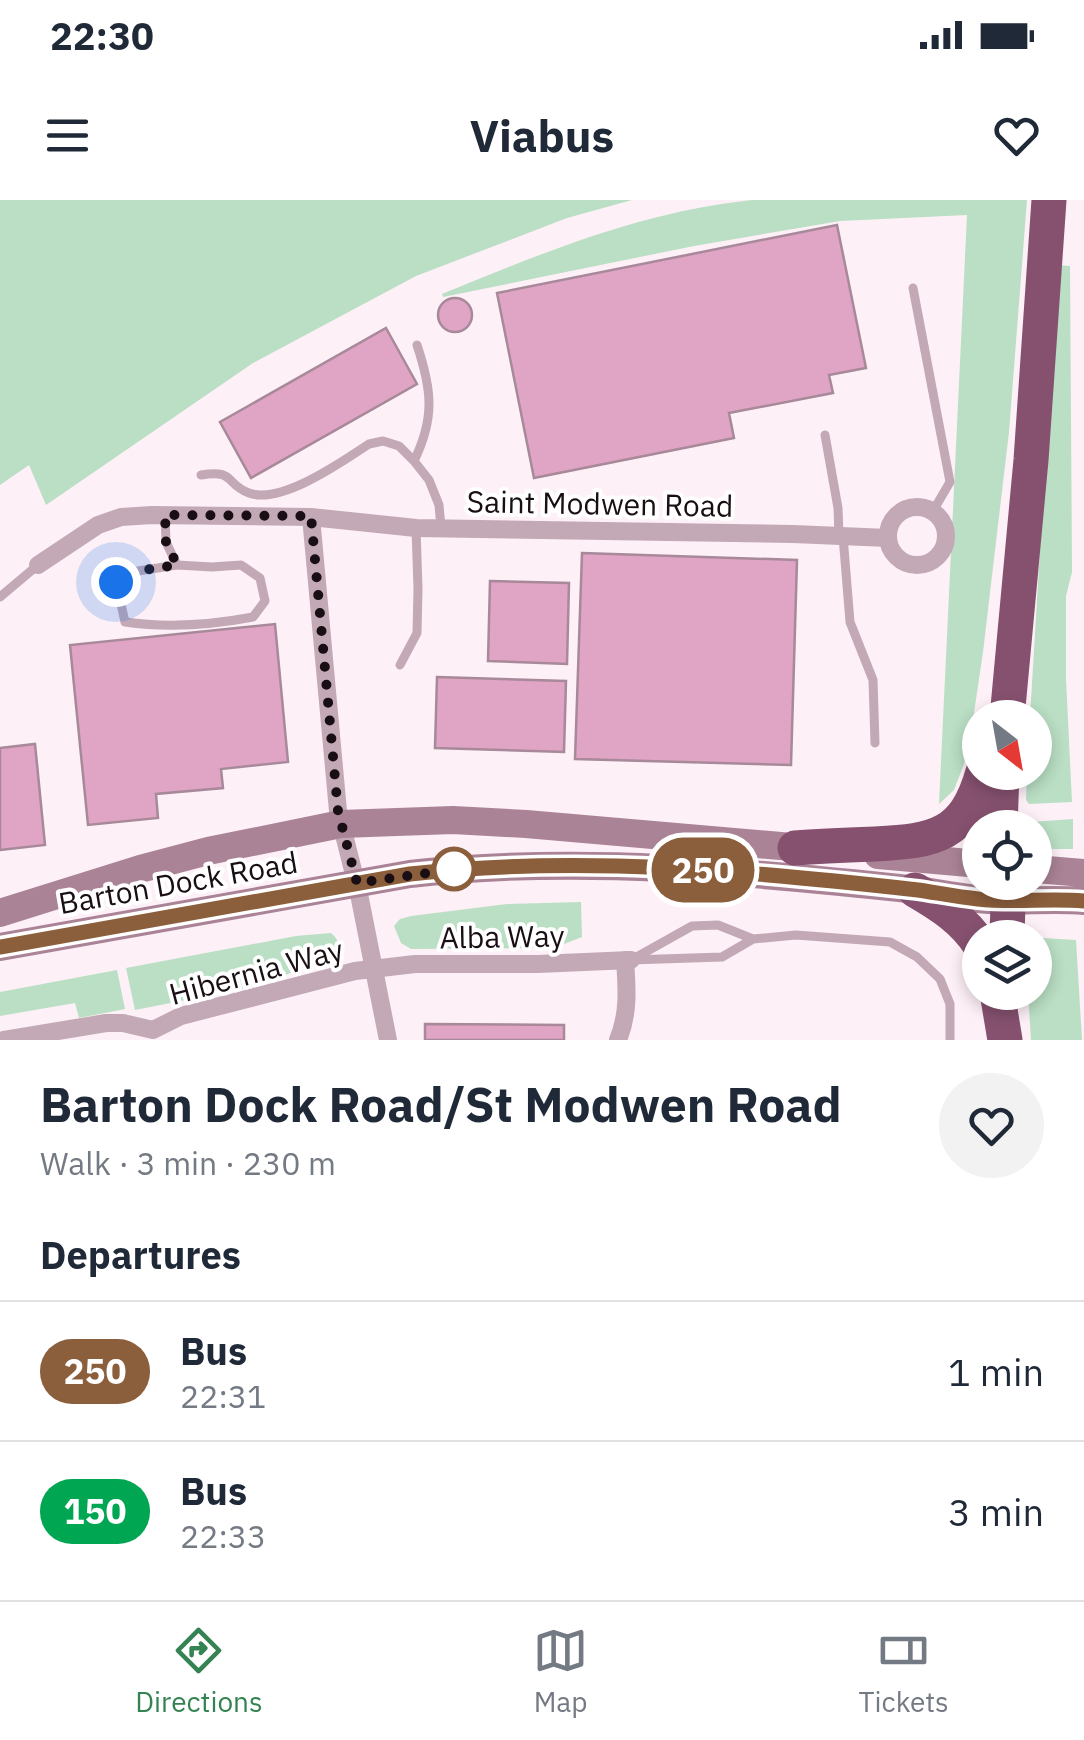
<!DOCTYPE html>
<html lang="en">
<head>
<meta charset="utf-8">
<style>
	body { margin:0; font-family:"IBM Plex Sans",sans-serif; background:#f2f2f3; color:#1f2937; height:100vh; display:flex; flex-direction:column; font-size:38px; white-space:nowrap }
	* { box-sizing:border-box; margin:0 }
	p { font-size:32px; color:#747a83 }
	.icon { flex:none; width:55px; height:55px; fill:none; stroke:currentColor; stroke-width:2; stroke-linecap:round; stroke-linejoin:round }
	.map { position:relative; height:840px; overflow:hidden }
	.sheet { display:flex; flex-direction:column; background:#fff; flex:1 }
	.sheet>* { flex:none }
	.badge { padding:0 20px; border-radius:32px; font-size:35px; line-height:65px }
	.needle { width:65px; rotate:149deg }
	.fabs { position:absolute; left:962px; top:500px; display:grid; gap:20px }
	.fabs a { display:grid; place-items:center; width:90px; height:90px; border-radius:50%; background:#fff; box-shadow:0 5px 15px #0003; font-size:50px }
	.you { position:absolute; width:50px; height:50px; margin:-25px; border:8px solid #fff; border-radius:50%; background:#1a73e8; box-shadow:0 0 0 15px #1a73e833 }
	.map>.badge { position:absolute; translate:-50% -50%; box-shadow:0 0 0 5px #fff }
	h2 { padding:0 40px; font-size:38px; line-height:90px }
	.round { display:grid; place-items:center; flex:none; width:105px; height:105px; border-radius:52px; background:#f2f2f3 }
	.summary { display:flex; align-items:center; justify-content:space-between; height:170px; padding:0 40px }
	h1 { font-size:48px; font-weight:800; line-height:75px }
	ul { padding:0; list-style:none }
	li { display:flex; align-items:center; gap:30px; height:140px; padding:0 40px; border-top:2px solid #e0e1e3 }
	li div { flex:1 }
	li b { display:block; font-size:38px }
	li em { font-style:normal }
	li .badge { min-width:110px; font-weight:700; text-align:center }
	.status { display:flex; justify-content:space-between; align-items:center; height:70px; padding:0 50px; background:#fff; direction:ltr }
	.status svg { height:28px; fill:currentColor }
	header { display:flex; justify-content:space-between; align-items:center; height:130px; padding:0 40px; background:#fff; font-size:45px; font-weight:800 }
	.tab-bar { display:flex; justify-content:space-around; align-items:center; height:140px; border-top:2px solid #e0e1e3; background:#fff; font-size:28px; color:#747a83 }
	.tab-bar a { display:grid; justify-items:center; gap:5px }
	.tab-bar .selected { color:#358353 }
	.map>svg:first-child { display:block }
	.green { fill:#badfc4 }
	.building { fill:#e0a4c4; stroke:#a78999; stroke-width:2.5 }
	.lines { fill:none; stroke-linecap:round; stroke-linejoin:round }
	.lane { stroke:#c3a8b6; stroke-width:9 }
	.street { stroke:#c3a8b6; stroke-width:18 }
	.secondary { stroke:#aa8397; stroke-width:28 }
	.highway { stroke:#86516f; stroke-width:35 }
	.line-casing { stroke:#fff; stroke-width:22 }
	.line { stroke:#8b5e3c; stroke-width:15 }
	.walk { stroke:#180e14; stroke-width:10; stroke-dasharray:0 18 }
	.stop-dot { fill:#fff; stroke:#8b5e3c; stroke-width:5 }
	.labels { text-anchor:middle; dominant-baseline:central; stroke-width:8; stroke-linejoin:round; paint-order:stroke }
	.street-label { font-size:30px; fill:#180e14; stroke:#fff }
</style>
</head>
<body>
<div class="status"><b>22:30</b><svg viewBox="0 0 49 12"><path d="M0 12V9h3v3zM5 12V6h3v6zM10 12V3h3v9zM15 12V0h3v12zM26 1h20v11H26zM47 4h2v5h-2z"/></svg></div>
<header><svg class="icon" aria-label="menu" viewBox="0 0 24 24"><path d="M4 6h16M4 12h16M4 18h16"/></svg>Viabus<svg class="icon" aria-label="heart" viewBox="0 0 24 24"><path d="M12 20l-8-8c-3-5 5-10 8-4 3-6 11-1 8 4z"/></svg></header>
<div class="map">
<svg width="1084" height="840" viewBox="0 0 1084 840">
	<rect width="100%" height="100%" fill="#fdf0f7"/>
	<!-- green -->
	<path class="green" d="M 0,0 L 632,0 L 567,18 L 416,76 L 253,163 L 46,305 L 29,265 L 0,285 Z
		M 752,0 L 1027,0 L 1009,232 L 983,452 L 971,533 L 964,564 L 954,590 L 939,604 L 967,15 L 840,21 L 694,46 L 443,97 L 442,94 C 545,52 640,12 752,0 Z
		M 1057,65 L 1070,66 L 1072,372 L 1066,396 L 1066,479 L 1072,602 L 1029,604 L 1026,600 L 1027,573 L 1035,572 L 1035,518 L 1030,517 Z
		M 1073,619 L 1073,649 L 1040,649 L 1035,642 L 1035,628 L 1032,627 L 1031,622 Z
		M 581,702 L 582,737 L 554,748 L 411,749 L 401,743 L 394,726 L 400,719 L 411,716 L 507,704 Z
		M 331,733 C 338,739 340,744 338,753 L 329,760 L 247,788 L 135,810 L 126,768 L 296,736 Z
		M 1027,737 L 1076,740 L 1082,840 L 1031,840 L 1028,793 L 1035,792 L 1035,738 Z
		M 117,770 L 125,809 L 79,818 L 75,803 L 0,816 L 0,792 Z"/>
	<!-- building -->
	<path class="building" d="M 837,25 L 866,168 L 829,175 L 833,193 L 729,213 L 734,238 L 534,278 L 497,93 Z
		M438 115a17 17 0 1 1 34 0a17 17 0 1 1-34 0Z
		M 386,128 L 417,184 L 251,278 L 220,222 Z
		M 582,353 L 797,360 L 791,565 L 575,559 Z
		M 490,381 L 569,383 L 567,464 L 488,461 Z
		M 275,424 L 288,562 L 221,569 L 223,588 L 156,594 L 158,618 L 88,625 L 70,445 Z
		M 437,477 L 566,481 L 564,552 L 435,548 Z
		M 35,544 L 45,645 L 0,650 L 0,548 Z
		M 425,824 L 564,825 L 564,840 L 425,840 Z"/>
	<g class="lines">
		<!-- lane -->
		<path class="lane" d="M 913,88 L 950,282 L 933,311
			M 825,235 L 838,308 L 839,336
			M 414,261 C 435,218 432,190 417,145
			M 201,275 C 235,269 225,284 249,293 C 281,305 343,261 369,244 L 383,241 L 399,246 L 414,261 L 429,280 L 439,305 L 441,328
			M 165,315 L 166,342 L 177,365
			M 843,336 L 850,422 L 873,480 L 875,543
			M 177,365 L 212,367 L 241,365 L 260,378 L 265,401 L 253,417 C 211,425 168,428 125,422 L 116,382 L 138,371 Z
			M 0,397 L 38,365
			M 400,465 L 417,433 L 418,389 L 416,328
			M 633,759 L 692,726 L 718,725 L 753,739
			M 631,760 L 722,757 L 753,739 L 796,735 L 890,742 L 917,757 L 940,779 L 950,804 L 950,840"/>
		<!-- street -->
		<path class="street" d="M888 336a29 29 0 1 1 58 0a29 29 0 1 1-58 0Z
			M 311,317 L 338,611 L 359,694 L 388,840
			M 38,365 L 98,325 L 121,317 L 152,315 L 311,317 L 416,328 L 793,334 L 888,338
			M 4,840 L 106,823 L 123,823 L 153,830 L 181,816 L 355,771 L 415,764 L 538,764 L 631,760
			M 618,840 C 629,813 627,789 625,760"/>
		<!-- secondary -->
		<path class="secondary" d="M 878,655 L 980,664
			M 1035,669 L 1084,673
			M 0,713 L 140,669 L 208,651 L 341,624 L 453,620 L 526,624 L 815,649
			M 0,747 L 410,674 C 580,655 749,672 918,690 C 938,693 958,697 978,699 C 1013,703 1049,698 1084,701"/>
		<!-- highway -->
		<path class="highway" d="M 1007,518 L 1031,260 L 1049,0
			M 1000,628 L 1002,572
			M 795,648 C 821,646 848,645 875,644 C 935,641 965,636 983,572
			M 1005,682 L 1008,702 L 1007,738
			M 915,690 C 941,705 964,720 980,745
			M 997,792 L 1005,840"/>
	</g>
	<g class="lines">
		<defs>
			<path id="line" d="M 0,747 L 410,674 C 580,655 749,671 918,690 C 938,693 958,697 978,699 C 1013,703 1049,698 1084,701"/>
		</defs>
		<!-- line casing -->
		<use href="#line" class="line-casing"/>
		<!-- line -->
		<use href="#line" class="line"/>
		<!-- walk -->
		<path class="walk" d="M 116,382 L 138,371 L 177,365 L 166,342 L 165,315 L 311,316 L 338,611 L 357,683 L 464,668 L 454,669"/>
	</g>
	<!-- markers -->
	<circle class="stop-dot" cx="454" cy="669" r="20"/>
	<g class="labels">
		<!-- street labels -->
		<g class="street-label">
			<text transform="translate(600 303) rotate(1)">Saint Modwen Road</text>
			<text transform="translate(178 682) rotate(-10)">Barton Dock Road</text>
			<text transform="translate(502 736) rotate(-1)">Alba Way</text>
			<text transform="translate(256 771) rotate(-15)">Hibernia Way</text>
		</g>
	</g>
</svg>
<div class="fabs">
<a><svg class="needle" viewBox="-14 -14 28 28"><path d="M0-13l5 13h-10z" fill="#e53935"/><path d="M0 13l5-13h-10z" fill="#747a83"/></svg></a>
<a><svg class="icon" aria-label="locate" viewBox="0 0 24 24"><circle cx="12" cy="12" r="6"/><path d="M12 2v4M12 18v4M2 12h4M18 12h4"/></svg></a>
<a><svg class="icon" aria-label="layers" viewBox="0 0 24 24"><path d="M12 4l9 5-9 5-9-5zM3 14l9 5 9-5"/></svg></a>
</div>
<div class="you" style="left:116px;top:382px"></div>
<b class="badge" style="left:703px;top:670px;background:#8b5e3c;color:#fff">250</b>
</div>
<section class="sheet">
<div class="summary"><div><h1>Barton Dock Road/St Modwen Road</h1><p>Walk · 3 min · 230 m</p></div><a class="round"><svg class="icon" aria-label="heart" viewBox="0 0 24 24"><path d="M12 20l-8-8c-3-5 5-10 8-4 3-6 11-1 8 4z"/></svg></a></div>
<h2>Departures</h2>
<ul>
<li><span class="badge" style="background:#8b5e3c;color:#fff">250</span><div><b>Bus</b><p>22:31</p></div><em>1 min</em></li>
<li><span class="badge" style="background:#00a651;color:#fff">150</span><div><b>Bus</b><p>22:33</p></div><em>3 min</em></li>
</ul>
</section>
<nav class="tab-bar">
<a class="selected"><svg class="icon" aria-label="directions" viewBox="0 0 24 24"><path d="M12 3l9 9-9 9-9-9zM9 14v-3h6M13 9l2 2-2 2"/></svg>Directions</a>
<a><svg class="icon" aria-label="map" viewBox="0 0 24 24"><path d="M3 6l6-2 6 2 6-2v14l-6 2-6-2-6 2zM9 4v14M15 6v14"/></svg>Map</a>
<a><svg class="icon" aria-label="tickets" viewBox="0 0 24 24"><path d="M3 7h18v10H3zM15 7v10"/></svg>Tickets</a>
</nav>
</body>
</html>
